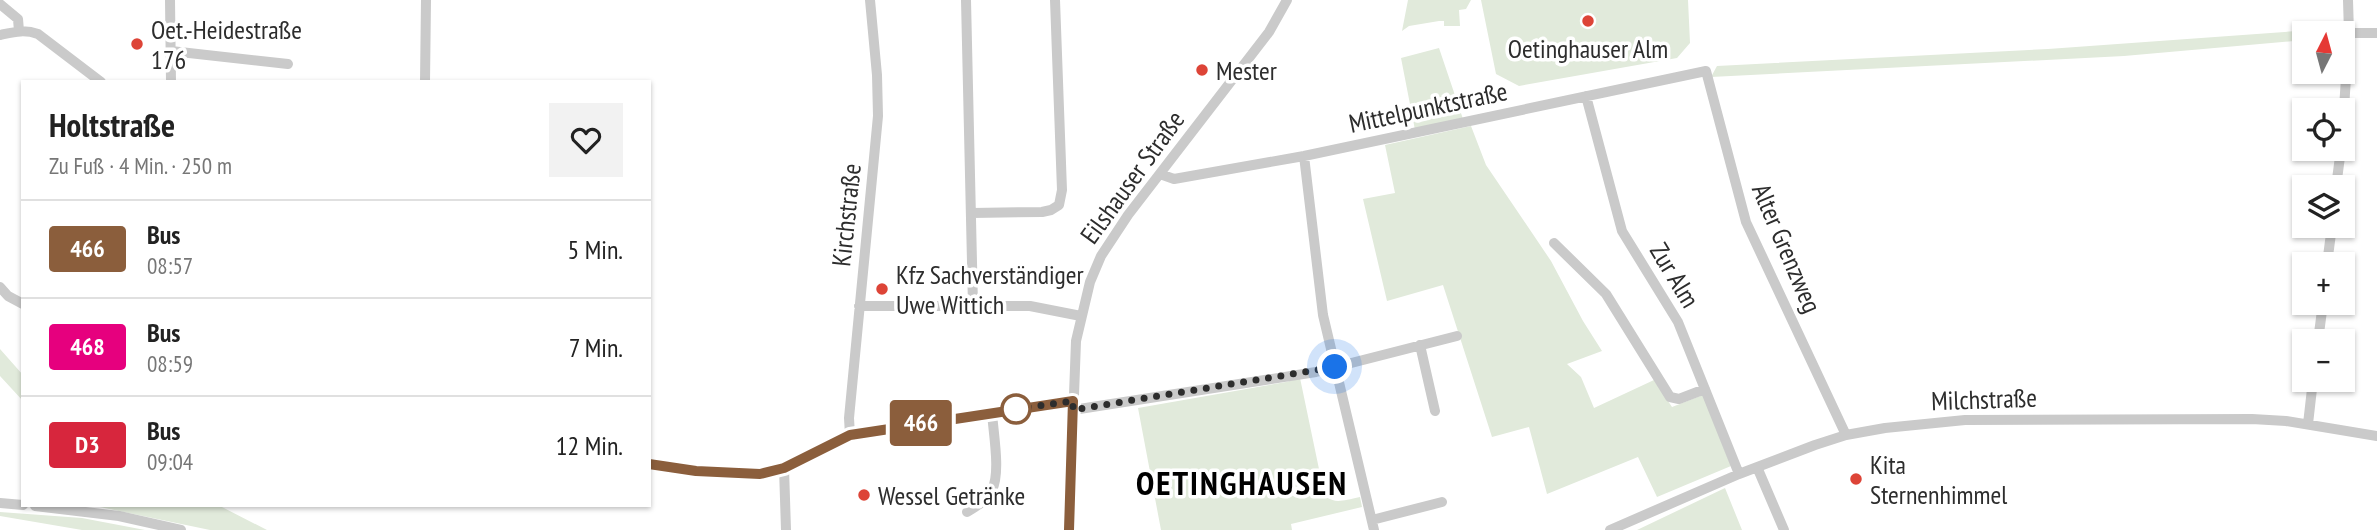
<!DOCTYPE html>
<html lang="de">
<head>
<meta charset="utf-8">
<style>
	body { margin:0; font-family:"PT Sans Narrow",sans-serif; background:#f2f2f2; color:#222; height:100vh; display:flex; flex-direction:column; font-size:26px; white-space:nowrap }
	* { box-sizing:border-box; margin:0 }
	p { font-size:23px; color:#767676 }
	.icon { flex:none; width:38px; height:38px; fill:none; stroke:currentColor; stroke-width:2; stroke-linecap:round; stroke-linejoin:round }
	.map { position:relative; flex:1; overflow:hidden }
	.side { position:absolute; left:21px; top:80px; width:630px; height:427px; display:flex; flex-direction:column; background:#fff; border-radius:0px; box-shadow:0 2px 5px #0004 }
	.side>* { flex:none }
	.badge { padding:0 14px; border-radius:5px; font-size:24px; line-height:46px }
	.needle { width:46px; rotate:6deg }
	.controls { position:absolute; left:2292px; top:21px; display:grid; gap:14px }
	.controls a { display:grid; place-items:center; width:63px; height:63px; border-radius:0px; background:#fff; box-shadow:0 2px 5px #0004; font-size:35px }
	.you { position:absolute; width:35px; height:35px; margin:-18px; border:5px solid #fff; border-radius:50%; background:#1a73e8; box-shadow:0 0 0 10px #1a73e833 }
	.map>.badge { position:absolute; translate:-50% -50%; box-shadow:0 0 0 4px #fff }
	.round { display:grid; place-items:center; flex:none; width:74px; height:74px; border-radius:0px; background:#f2f2f2 }
	.summary { display:flex; align-items:center; justify-content:space-between; height:119px; padding:0 28px }
	h1 { font-size:33px; font-weight:700; line-height:52px }
	ul { padding:0; list-style:none }
	li { display:flex; align-items:center; gap:21px; height:98px; padding:0 28px; border-top:2px solid #e0e0e0 }
	li div { flex:1 }
	li b { display:block; font-size:26px }
	li em { font-style:normal }
	li .badge { min-width:77px; font-weight:700; text-align:center }
	.map>svg:first-child { display:block }
	.green { fill:#e1eadb }
	.lines { fill:none; stroke-linecap:round; stroke-linejoin:round }
	.minor { stroke:#cacaca; stroke-width:10 }
	.line-casing { stroke:#fff; stroke-width:16 }
	.line { stroke:#8b5e3c; stroke-width:10 }
	.walk { stroke:#2d2d2d; stroke-width:7; stroke-dasharray:0 12.6 }
	.poi-dot { fill:#dd4437; stroke:#fff; stroke-width:2.5 }
	.stop-dot { fill:#fff; stroke:#8b5e3c; stroke-width:3.5 }
	.labels { text-anchor:middle; dominant-baseline:central; stroke-width:7; stroke-linejoin:round; paint-order:stroke }
	.poi-label { font-size:26px; fill:#2d2d2d; stroke:#fff; text-anchor:start }
	.street-label { font-size:26px; fill:#2d2d2d; stroke:#fff }
	.district-label { font-size:33px; font-weight:bold; letter-spacing:2px; fill:#000; stroke:#fff }
</style>
</head>
<body>
<div class="map">
<svg width="2377" height="530" viewBox="0 0 2377 530">
	<rect width="100%" height="100%" fill="#fff"/>
	<!-- green -->
	<path class="green" d="M 1408,0 L 1471,0 L 1466,9 L 1459,10 L 1460,26 L 1444,26 L 1444,21 L 1439,21 L 1409,26 L 1402,31 Z
		M 1481,0 L 1688,0 L 1690,43 L 1677,58 L 1519,86 L 1496,74 Z
		M 2339,28 L 2346,36 L 2343,36 L 2343,33 L 2305,33 L 2305,40 L 2124,56 L 1711,77 L 1717,66 L 2048,49 Z
		M 1439,48 L 1463,119 L 1415,130 L 1401,58 Z
		M 1471,126 L 1486,165 L 1551,261 L 1583,321 L 1602,351 L 1567,364 L 1581,377 L 1594,408 L 1654,380 L 1672,407 L 1703,395 L 1731,466 L 1657,497 L 1638,457 L 1547,494 L 1529,427 L 1492,437 L 1443,285 L 1387,301 L 1363,199 L 1395,193 L 1385,145 Z
		M 0,349 L 23,375 L 23,401 L 0,376 Z
		M 1300,378 L 1319,469 L 1298,472 L 1300,482 L 1316,484 C 1331,506 1336,502 1360,497 L 1362,507 L 1291,524 L 1292,530 L 1161,530 L 1138,408 L 1286,382 Z
		M 1725,488 L 1742,530 L 1637,530 Z
		M 95,506 L 220,506 L 267,530 L 210,530 Z
		M 0,512 L 82,518 L 145,530 L 82,530 L 0,516 Z"/>
	<g class="lines">
		<!-- minor -->
		<path class="minor" d="M 170,0 L 171,82
			M 966,0 L 973,306
			M 0,4 L 18,19 L 19,31
			M 2349,33 L 2377,33
			M 0,35 C 14,32 24,29 38,34 L 101,82
			M 171,51 L 288,64
			M 425,82 L 426,0
			M 1586,96 L 1622,231 L 1678,322 L 1739,474
			M 2343,123 L 2349,33 L 2348,0
			M 1304,156 L 1323,315 L 1374,530
			M 1160,174 L 1174,179 L 1304,156 L 1706,71 L 1746,222 L 1846,435
			M 2336,187 L 2341,149
			M 972,213 L 1042,212 L 1051,210 L 1059,205 L 1062,190 L 1055,0
			M 1554,243 L 1606,294 L 1670,397 L 1679,399 L 1705,389
			M 2327,264 L 2332,226
			M 0,287 L 8,296 L 23,304
			M 859,306 L 1030,306 L 1081,316
			M 2318,341 L 2323,303
			M 1420,345 L 1435,411
			M 1073,410 L 1316,372 L 1457,336
			M 2308,424 L 2313,380
			M 850,435 L 849,418 L 878,116 L 877,75 L 870,0
			M 649,464 L 678,469 L 760,474 L 784,468 L 850,435 L 1073,401
			M 1757,467 L 1784,530
			M 784,468 L 786,530
			M 0,503 L 23,505
			M 35,506 L 119,516 L 181,530
			M 967,512 C 977,506 987,500 992,490 C 1001,472 993,432 992,412
			M 1372,520 L 1442,502
			M 1069,530 L 1076,341 L 1090,282 L 1101,256 L 1128,215 L 1269,32 L 1287,0
			M 1610,530 L 1739,474 L 1815,445 L 1846,435 L 1885,428 L 1965,420 L 2252,419 L 2286,421 L 2377,436"/>
	</g>
	<g class="lines">
		<defs>
			<path id="line" d="M 649,464 L 696,471 L 760,474 L 784,468 L 850,435 L 1073,401 L 1069,530"/>
		</defs>
		<!-- line casing -->
		<use href="#line" class="line-casing"/>
		<!-- line -->
		<use href="#line" class="line"/>
		<!-- walk -->
		<path class="walk" d="M 1016,409 L 1073,401 L 1073,410 L 1335,367"/>
	</g>
	<!-- markers -->
	<g class="poi-dot">
		<circle cx="1588" cy="21" r="7"/>
		<circle cx="137" cy="44" r="7"/>
		<circle cx="1202" cy="70" r="7"/>
		<circle cx="882" cy="289" r="7"/>
		<circle cx="1856" cy="479" r="7"/>
		<circle cx="864" cy="495" r="7"/>
	</g>
	<circle class="stop-dot" cx="1016" cy="409" r="14"/>
	<g class="labels">
		<!-- poi labels -->
		<g class="poi-label">
			<text x="151" y="29">Oet.-Heidestraße<tspan x="151" dy="30">176</tspan></text>
			<text x="1588" y="48" text-anchor="middle">Oetinghauser Alm</text>
			<text x="1216" y="70">Mester</text>
			<text x="896" y="274">Kfz Sachverständiger<tspan x="896" dy="30">Uwe Wittich</tspan></text>
			<text x="1870" y="464">Kita<tspan x="1870" dy="30">Sternenhimmel</tspan></text>
			<text x="878" y="495">Wessel Getränke</text>
		</g>
		<!-- street labels -->
		<g class="street-label">
			<text transform="translate(1428 107) rotate(-12)">Mittelpunktstraße</text>
			<text transform="translate(1132 177) rotate(-54)">Eilshauser Straße</text>
			<text transform="translate(846 215) rotate(-84)">Kirchstraße</text>
			<text transform="translate(1787 248) rotate(67)">Alter Grenzweg</text>
			<text transform="translate(1675 275) rotate(59)">Zur Alm</text>
			<text transform="translate(1984 399) rotate(-2)">Milchstraße</text>
		</g>
		<!-- district labels -->
		<g class="district-label">
			<text x="1242" y="482">OETINGHAUSEN</text>
		</g>
	</g>
</svg>
<div class="controls">
<a><svg class="needle" viewBox="-14 -14 28 28"><path d="M0-13l5 13h-10z" fill="#e53935"/><path d="M0 13l5-13h-10z" fill="#767676"/></svg></a>
<a><svg class="icon" aria-label="locate" viewBox="0 0 24 24"><circle cx="12" cy="12" r="6"/><path d="M12 2v4M12 18v4M2 12h4M18 12h4"/></svg></a>
<a><svg class="icon" aria-label="layers" viewBox="0 0 24 24"><path d="M12 4l9 5-9 5-9-5zM3 14l9 5 9-5"/></svg></a>
<a>+</a>
<a>−</a>
</div>
<div class="you" style="left:1335px;top:367px"></div>
<b class="badge" style="left:921px;top:423px;background:#8b5e3c;color:#fff">466</b>
<section class="side">
<div class="summary"><div><h1>Holtstraße</h1><p>Zu Fuß · 4 Min. · 250 m</p></div><a class="round"><svg class="icon" aria-label="heart" viewBox="0 0 24 24"><path d="M12 20l-8-8c-3-5 5-10 8-4 3-6 11-1 8 4z"/></svg></a></div>
<ul>
<li><span class="badge" style="background:#8b5e3c;color:#fff">466</span><div><b>Bus</b><p>08:57</p></div><em>5 Min.</em></li>
<li><span class="badge" style="background:#e6007e;color:#fff">468</span><div><b>Bus</b><p>08:59</p></div><em>7 Min.</em></li>
<li><span class="badge" style="background:#d7263d;color:#fff">D3</span><div><b>Bus</b><p>09:04</p></div><em>12 Min.</em></li>
</ul>
</section>
</div>
</body>
</html>
